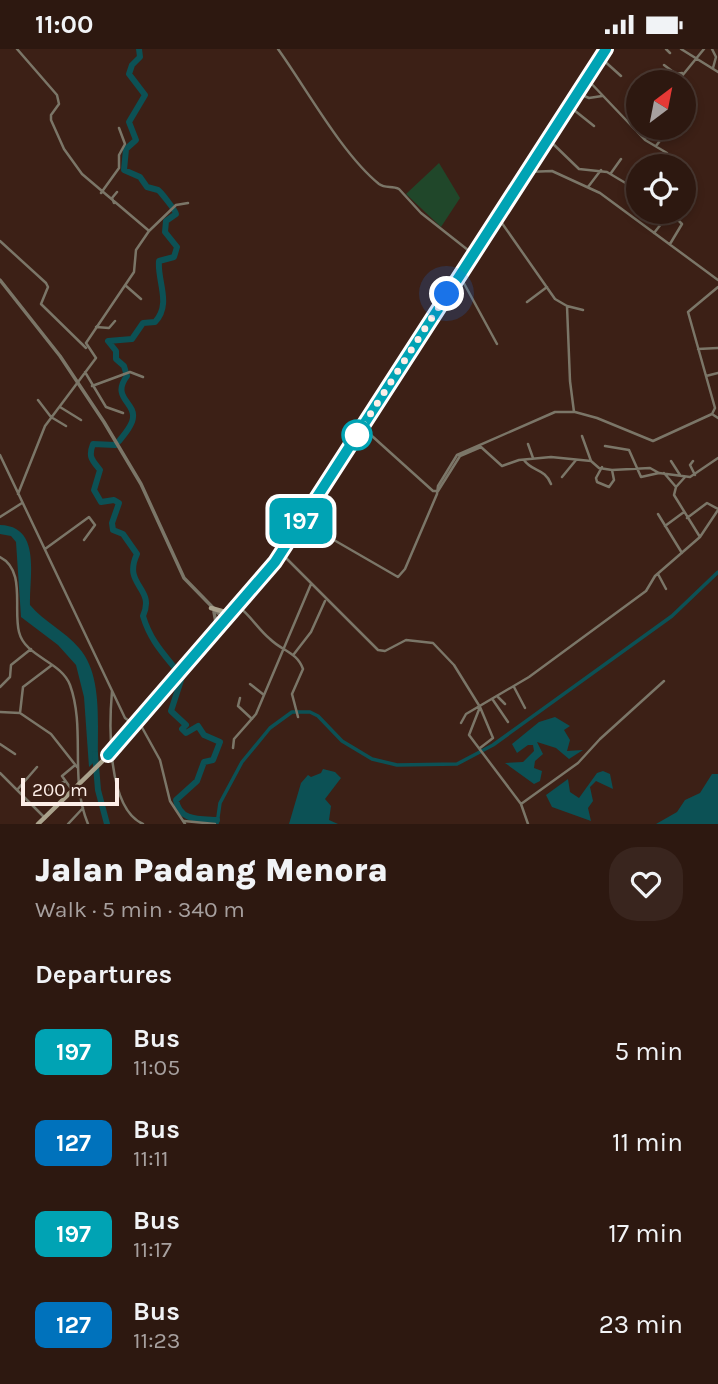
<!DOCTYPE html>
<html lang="en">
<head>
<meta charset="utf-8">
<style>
	body { margin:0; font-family:Karla,sans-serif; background:#39251e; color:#f1f3f6; height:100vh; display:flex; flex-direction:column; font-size:26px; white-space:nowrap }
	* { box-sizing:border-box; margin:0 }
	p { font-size:23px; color:#a7a09f }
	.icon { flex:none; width:38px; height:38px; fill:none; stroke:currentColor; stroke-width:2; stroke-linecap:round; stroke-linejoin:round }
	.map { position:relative; height:775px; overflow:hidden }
	.details { display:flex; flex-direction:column; background:#2d1810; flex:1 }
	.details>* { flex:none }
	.badge { padding:0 14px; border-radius:10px; font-size:24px; line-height:46px }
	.needle { width:46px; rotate:32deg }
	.fabs { position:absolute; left:626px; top:21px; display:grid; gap:14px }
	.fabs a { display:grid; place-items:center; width:70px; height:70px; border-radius:50%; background:#2d1810; box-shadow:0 4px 10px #0003,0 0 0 2px #483730; font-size:35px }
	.scale { position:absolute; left:21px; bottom:18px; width:98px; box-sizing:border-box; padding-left:7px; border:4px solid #fdeee8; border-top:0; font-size:19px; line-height:24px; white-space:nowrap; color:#fdeee8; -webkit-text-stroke:5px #3c2016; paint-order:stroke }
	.you { position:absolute; width:35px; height:35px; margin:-18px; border:5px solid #fff; border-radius:50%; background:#1a73e8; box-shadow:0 0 0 10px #1a73e833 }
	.map>.badge { position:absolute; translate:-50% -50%; box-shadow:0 0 0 4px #fff }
	h2 { padding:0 35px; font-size:26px; line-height:63px }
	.round { display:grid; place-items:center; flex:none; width:74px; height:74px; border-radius:28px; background:#39251e }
	.summary { display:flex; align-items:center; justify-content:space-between; height:119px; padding:0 35px }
	h1 { font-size:33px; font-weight:800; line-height:52px }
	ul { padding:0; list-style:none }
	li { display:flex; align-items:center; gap:21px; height:91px; padding:0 35px }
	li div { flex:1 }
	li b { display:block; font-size:26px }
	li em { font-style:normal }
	li .badge { min-width:77px; font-weight:700; text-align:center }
	.status { display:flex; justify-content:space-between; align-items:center; height:49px; padding:0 35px; background:#2d1810; direction:ltr }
	.status svg { height:19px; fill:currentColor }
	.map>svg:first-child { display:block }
	.green { fill:#20472a }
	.water { fill:#0c5155 }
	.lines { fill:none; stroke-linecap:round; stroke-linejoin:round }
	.stream { stroke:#0c5155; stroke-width:2 }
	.canal { stroke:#0c5155; stroke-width:3.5 }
	.river { stroke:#0c5155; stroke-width:6 }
	.minor { stroke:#7b7668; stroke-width:2.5 }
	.tertiary { stroke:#7b7668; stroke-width:3.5 }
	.secondary { stroke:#aaa28c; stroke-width:4.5 }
	.line-casing { stroke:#fff; stroke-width:16 }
	.line { stroke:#00a3b4; stroke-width:10 }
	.walk { stroke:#fdeee8; stroke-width:7; stroke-dasharray:0 12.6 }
	.stop-dot { fill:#fff; stroke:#00a3b4; stroke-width:3.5 }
</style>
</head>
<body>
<div class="status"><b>11:00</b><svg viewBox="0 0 49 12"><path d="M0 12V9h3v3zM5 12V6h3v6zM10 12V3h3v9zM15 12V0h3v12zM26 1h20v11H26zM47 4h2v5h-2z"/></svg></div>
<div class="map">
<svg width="718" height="775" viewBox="0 0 718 775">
	<rect width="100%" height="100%" fill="#3c2016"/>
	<!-- green -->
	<path class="green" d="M 439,114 L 460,149 L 441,178 L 406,145 Z"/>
	<!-- water -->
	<path class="water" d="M 0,476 C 42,477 29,528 30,556 C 44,573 65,582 79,599 C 103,626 97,675 98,709 L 89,718 L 84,648 L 76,616 L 58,596 L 21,568 L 16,493 L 11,487 L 0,485 Z
		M 555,668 L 570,677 L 564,681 L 570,691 L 567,702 L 583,701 L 569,710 L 556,699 L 537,693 L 543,705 L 535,712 L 534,719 L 542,722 L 540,732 L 534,735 L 505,714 L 523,713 L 534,702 L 533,696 L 528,696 L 517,704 L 512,695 L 539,673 Z
		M 323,720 L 335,723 L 341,729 L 325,750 L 331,757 L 329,771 L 338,775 L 289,775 L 301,734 L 308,726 L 311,728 L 321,724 Z
		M 603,722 L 610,725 L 613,740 L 596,732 L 590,738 L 593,752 L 588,759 L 591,772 L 552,758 L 546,746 L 568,730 L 570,743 L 579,749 L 597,724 Z
		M 712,725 L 718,725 L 718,775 L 656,775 L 677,763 L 685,751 L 700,744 Z"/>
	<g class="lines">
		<!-- stream -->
		<path class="stream" d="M 585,25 L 601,0"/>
		<!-- canal -->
		<path class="canal" d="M 217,775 L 220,754 L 242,713 L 270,679 L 292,663 L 310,663 L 318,667 L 342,692 L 372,710 L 397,716 L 457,715 L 493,696 L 672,567 L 718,523"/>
		<!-- river -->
		<path class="river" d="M 119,392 C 124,386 133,376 133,368 C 135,354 111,348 127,327 L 124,317 L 116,310 L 116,302 L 108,292 L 132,290 L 143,274 L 155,273 C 172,255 157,232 159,212 L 174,208 L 177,198 L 165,183 L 166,172 L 176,165 C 176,162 160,142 158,141 L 147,138 L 140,128 L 124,121 L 126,100 L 136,91 L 129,73 L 145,46 L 129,25 L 132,16 L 140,8 L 139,0
			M 115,396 L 93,395 C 88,408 92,411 100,421 L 94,441 L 101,453 L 114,451 L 119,454 L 112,474 L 113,481 L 123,485 L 137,505 C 122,537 156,538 143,567 C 151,594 166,607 182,628 L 171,662 L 186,676 L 182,680 L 186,684 L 198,677 L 204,686 L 220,693 L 213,711 L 204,713 L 197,732 L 176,751 C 179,772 199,770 217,771
			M 95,705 L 98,741 L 107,775"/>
		<!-- minor -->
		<path class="minor" d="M 17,0 L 57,46 L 59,55 L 51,66 L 51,71 L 64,100 L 82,125 L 148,181
			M 278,0 C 306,39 342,105 379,135 C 386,140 392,136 399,140 L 421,164 L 473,205
			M 666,0 L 670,4
			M 681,0 L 718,23
			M 712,0 L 716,8 L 713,19
			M 601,9 L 621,27
			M 664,16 L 676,25 L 682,24
			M 587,30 L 645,91 L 667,104 L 671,117
			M 677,33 L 704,0
			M 577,44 L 589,49 L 602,47
			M 569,57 L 594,77
			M 645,90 L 654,79
			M 549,91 L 579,120 L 607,123 L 639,142
			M 656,97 L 662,89 L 661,79
			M 527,123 L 552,122 L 600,144 L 718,231
			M 611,124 L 621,110
			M 588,138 L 601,121
			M 101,144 L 119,119 L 119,106 L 125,95 L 119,79
			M 114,154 L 112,149 L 117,143
			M 670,163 L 682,175 L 670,195
			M 497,167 L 555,250 L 567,257 L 570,332 L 574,363
			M 654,184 L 669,165
			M 0,192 L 46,234 L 48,238 L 41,255 L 86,299
			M 460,227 L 497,295
			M 125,236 L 141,250
			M 527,253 L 547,238
			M 567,257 L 583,261
			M 96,278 L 109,279 L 115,272
			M 698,300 L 718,299
			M 85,323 L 106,358 L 123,364
			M 706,327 L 718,324
			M 92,337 L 130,323 L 143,328
			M 38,351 L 51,368 L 66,377
			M 60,358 L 81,371
			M 712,365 L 718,369
			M 362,378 L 433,442 L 438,442 L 460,407 L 481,398 L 502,417 L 519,411 L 551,408 L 591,412 L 599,419 L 612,421 L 650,419 L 659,424 L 690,428 L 718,409
			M 582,387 L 591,412
			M 528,395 L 533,409
			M 605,397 L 629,401 L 641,428 L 659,424
			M 0,406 L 125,669 L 136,677
			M 524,411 C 532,423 545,419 551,435
			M 671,412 L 680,426
			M 693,412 L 690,416 L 695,426
			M 602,418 L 596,429 L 597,433 L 609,438 L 614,431 L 612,421
			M 664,424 L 676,438 L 674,446 L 700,488
			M 562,428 L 576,411
			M 676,438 L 685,428
			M 18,445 L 45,377 L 96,309 L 86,294 L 134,223 L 136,201 L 149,182 L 176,156 L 188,154
			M 658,465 L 682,504
			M 0,468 L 22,454
			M 687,469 L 707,454 L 718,460
			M 301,472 L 398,528 L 405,520 L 437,445 L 438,437 L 457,406 L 555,363 L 575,363 L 597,369 L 653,392 L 712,365 L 715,359 L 688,263 L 718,238
			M 665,477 L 684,463
			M 45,500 L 89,468 L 95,476 L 84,491
			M 281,504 L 378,601 L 385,602 L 406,591 L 433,594 L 454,616 L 480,658 L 469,686 L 521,755 L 528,775
			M 0,508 C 26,521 13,560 19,583 C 25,608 61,612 70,636 C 86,680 69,730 88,775
			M 658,525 L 666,540
			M 238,557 C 251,567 258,580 270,590 C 282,602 297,603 303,620 L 292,645 L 298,668
			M 294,605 L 311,583 L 325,552
			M 250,635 L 264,646
			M 0,638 L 10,628 L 11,616 L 31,600
			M 514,638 L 525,659
			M 112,642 C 109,677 107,759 143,775
			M 498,648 L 505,655
			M 240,649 L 238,657 L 252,670
			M 493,651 L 508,673
			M 0,663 L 20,664 L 51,685 L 77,718
			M 20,664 L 23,638 L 52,616
			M 139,673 L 160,711 L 170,752 L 185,775
			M 461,674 L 466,665 L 529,628 L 646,542 L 655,527 L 700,488 L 718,461
			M 0,695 L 15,705
			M 233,699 L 234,690 L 256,665 L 311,535
			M 480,699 L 493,689 L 480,658
			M 0,724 L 45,769
			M 17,741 L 37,718
			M 72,741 L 62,727 L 74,717
			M 45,742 L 64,733
			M 521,755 L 578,714 L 600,690 L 664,632
			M 184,772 L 215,775
			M 68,775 L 83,759"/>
		<!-- tertiary -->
		<path class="tertiary" d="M 0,231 L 60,307 L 104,373 L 141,435 L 184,529 L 225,571
			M 214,563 L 217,579"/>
		<!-- secondary -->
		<path class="secondary" d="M 211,559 L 225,563 L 234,560
			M 38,775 L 122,693 L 275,512 L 606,0"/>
	</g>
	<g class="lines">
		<defs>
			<path id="line" d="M 108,706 L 275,513 L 606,0"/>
		</defs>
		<!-- line casing -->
		<use href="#line" class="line-casing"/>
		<!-- line -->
		<use href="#line" class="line"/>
		<!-- walk -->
		<path class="walk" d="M 357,386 L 447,245"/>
	</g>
	<!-- markers -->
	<circle class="stop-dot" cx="357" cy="386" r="14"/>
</svg>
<div class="fabs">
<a><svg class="needle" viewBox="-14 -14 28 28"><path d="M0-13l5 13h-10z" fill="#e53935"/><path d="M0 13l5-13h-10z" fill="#a7a09f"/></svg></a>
<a><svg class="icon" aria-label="locate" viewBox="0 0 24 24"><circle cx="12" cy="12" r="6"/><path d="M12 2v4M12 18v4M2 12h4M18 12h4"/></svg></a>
</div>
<div class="scale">200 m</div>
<div class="you" style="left:447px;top:245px"></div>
<b class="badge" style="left:301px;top:472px;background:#00a3b4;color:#fff">197</b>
</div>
<section class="details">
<div class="summary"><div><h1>Jalan Padang Menora</h1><p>Walk · 5 min · 340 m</p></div><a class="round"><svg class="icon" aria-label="heart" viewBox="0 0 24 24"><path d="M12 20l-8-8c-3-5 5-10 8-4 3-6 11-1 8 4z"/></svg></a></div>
<h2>Departures</h2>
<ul>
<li><span class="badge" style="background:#00a3b4;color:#fff">197</span><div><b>Bus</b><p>11:05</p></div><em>5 min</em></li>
<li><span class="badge" style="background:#0072bc;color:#fff">127</span><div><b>Bus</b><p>11:11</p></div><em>11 min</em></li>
<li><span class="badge" style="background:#00a3b4;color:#fff">197</span><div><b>Bus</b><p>11:17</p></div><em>17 min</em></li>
<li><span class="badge" style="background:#0072bc;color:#fff">127</span><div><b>Bus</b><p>11:23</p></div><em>23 min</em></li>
</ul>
</section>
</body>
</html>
